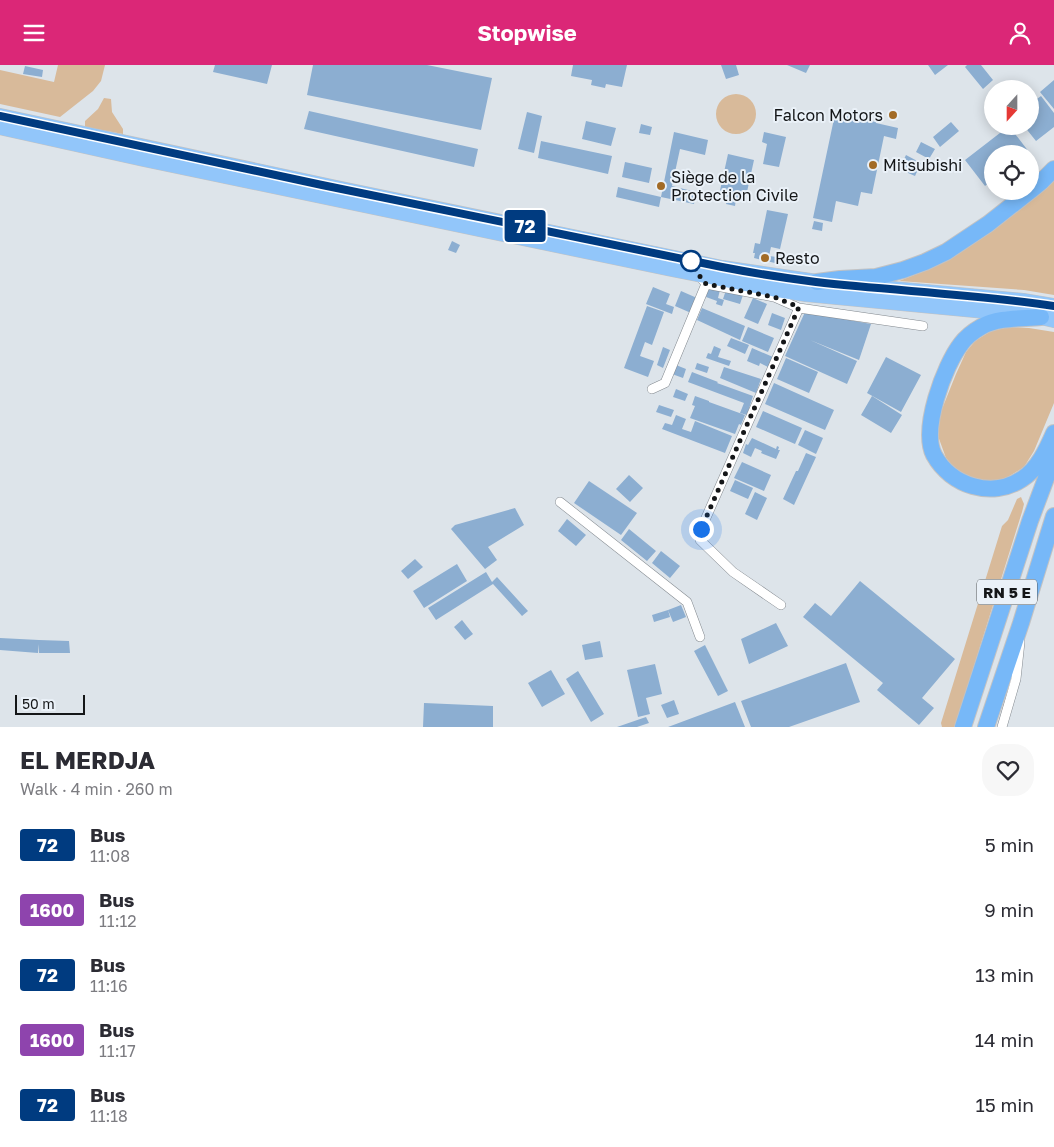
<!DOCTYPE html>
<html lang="en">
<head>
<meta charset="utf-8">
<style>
	body { margin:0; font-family:"Golos Text",sans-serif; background:#f7f7f7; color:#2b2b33; height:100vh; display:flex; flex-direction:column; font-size:19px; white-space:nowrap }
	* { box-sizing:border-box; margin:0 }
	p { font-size:16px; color:#7c7c81 }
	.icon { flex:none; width:28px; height:28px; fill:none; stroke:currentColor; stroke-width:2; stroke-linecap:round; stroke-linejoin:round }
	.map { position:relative; height:662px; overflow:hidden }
	.drawer { display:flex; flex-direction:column; background:#fff; flex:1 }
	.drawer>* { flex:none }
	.badge { padding:0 10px; border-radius:4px; font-size:18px; line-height:32px }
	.needle { width:32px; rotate:201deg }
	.controls { position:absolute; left:984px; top:15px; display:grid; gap:10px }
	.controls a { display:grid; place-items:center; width:55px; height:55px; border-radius:50%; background:#fff; box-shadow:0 2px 12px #0003; font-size:25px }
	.scale { position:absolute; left:15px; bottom:12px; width:70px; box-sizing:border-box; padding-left:5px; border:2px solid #141618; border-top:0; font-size:14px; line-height:18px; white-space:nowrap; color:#141618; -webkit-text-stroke:4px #eaf1f8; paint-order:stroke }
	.you { position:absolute; width:25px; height:25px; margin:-12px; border:4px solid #fff; border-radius:50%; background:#1a73e8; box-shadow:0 0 0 8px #1a73e833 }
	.map>.badge { position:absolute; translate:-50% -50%; box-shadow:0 0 0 2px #fff }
	.round { display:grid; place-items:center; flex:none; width:52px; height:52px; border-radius:20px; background:#f7f7f7 }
	.head { display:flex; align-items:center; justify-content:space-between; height:85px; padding:0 20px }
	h1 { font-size:24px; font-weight:700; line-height:38px }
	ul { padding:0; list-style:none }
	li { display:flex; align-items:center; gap:15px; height:65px; padding:0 20px }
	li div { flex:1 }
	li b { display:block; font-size:19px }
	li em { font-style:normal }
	li .badge { min-width:55px; font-weight:700; text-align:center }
	header { display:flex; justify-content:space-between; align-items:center; height:65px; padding:0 20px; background:#db2777; color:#fff; font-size:22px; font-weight:700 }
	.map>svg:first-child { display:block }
	.green { fill:#d8ba9a }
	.building { fill:#8caed1 }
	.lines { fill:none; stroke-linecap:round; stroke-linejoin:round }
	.minor-casing { stroke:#83898f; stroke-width:10 }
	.trunk-casing { stroke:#c2c2c3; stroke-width:16 }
	.motorway-casing { stroke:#c2c2c3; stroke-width:18 }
	.minor { stroke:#fff; stroke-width:9 }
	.trunk { stroke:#92c6fa; stroke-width:15 }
	.motorway { stroke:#77b8f8; stroke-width:16 }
	.line-casing { stroke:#fff; stroke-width:11 }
	.line { stroke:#003b80; stroke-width:8 }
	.walk { stroke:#141618; stroke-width:5; stroke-dasharray:0 9 }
	.poi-dot { fill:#a26b26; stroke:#eaf1f8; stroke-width:2 }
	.stop-dot { fill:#fff; stroke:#003b80; stroke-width:2.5 }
	.labels { text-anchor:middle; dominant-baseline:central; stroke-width:4; stroke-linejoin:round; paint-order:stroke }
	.shield { fill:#eaf1f8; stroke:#54585b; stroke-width:1 }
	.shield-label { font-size:15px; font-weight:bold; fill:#141618 }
	.poi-label { font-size:16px; fill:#141618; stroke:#eaf1f8; text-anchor:start }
</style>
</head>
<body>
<header><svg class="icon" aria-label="menu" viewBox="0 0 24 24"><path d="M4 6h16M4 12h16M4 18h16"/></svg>Stopwise<svg class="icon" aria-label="person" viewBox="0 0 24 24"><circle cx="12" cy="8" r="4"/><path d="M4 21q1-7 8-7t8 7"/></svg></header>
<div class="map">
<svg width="1054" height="662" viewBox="0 0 1054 662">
	<rect width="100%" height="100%" fill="#dde4ea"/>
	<!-- green -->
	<path class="green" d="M 58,0 L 105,0 L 101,16 L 93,26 L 60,52 L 0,39 L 0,5 L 54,17 Z
		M716 49a20 20 0 1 1 40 0a20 20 0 1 1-40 0Z
		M 104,33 L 111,34 L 112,47 L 123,64 L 123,69 L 85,62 L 85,56 L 98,44 Z
		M 1054,114 L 1054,230 L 1024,225 L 899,216 L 927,205 Z
		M 1009,262 L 1029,263 L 1054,267 L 1054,338 L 1034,386 L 1024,402 L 1003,415 L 978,416 L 959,409 L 946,393 L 938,371 L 940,349 L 956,309 L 966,287 L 975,276 L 991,266 Z
		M 1021,432 L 1024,439 L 1022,447 L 955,662 L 942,662 L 941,658 L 1002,461 L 1008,455 L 1017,434 Z"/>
	<!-- building -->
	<path class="building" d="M 215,0 L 272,0 L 267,19 L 213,7 Z
		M 313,0 L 427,0 L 492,13 L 481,65 L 307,30 Z
		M 573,0 L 627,0 L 622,22 L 606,19 L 605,23 L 591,20 L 592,15 L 571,11 Z
		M 721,0 L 736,0 L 739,10 L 726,14 Z
		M 787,0 L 810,0 L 806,8 Z
		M 928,0 L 948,0 L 935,10 Z
		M 967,0 L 981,0 L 993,15 L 983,24 L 965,2 Z
		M 25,1 L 43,5 L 42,12 L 23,9 Z
		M 1054,15 L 1054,44 L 1040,27 Z
		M 1041,31 L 1054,48 L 1054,62 L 1036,76 L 1024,61 L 1030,61 L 1030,39 Z
		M 309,46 L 478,84 L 474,102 L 304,64 Z
		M 527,47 L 542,51 L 534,88 L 518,84 Z
		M 835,49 L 876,57 L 876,58 L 898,63 L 896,74 L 884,71 L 872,129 L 861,127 L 858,141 L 836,136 L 832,157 L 813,153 Z
		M 586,56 L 616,63 L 611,81 L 582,74 Z
		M 951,57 L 959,66 L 940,82 L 933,72 Z
		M 641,59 L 652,62 L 650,70 L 639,68 Z
		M 1009,61 L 1029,87 L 1027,89 L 992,89 L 992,115 L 985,121 L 965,95 Z
		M 674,67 L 708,75 L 705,90 L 680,84 L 672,121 L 696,127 L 694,139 L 661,132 Z
		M 764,67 L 786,72 L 779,102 L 763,99 L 767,79 L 762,77 Z
		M 541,76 L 612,91 L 608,109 L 538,93 Z
		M 921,77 L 935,84 L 929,94 L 916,87 Z
		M 728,89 L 754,95 L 745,136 L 736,134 L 735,141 L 726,139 L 728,132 L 719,130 Z
		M 906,90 L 921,98 L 915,111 L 899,104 Z
		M 625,97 L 652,103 L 649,118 L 622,112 Z
		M 618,122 L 661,132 L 659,142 L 616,132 Z
		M 767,145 L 788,149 L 780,184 L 771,182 L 769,191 L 777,192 L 775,198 L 754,193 L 755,188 L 753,188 L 755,178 L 760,179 Z
		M 814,156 L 823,158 L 822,166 L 812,164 Z
		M 452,176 L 460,180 L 456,188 L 448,185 Z
		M 709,221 L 720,225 L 718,233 L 724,235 L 722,241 L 716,239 L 717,236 L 706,232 Z
		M 653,222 L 670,229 L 666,239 L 674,242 L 672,249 L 646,239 Z
		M 726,225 L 743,230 L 740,239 L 723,234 Z
		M 681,226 L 697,233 L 691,248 L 675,241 Z
		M 753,233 L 767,239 L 758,259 L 744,253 Z
		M 647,241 L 664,247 L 652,280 L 645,277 L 640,291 L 654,296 L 648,312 L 624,303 Z
		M 702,243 L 745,261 L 740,275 L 697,255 Z
		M 805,247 L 871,259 L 859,295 L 810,275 L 857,296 L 847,319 L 785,291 Z
		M 772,248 L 785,253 L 781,265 L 768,260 Z
		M 748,262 L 774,273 L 768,287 L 742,276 Z
		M 731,273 L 749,280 L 745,289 L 727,281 Z
		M 714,281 L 721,284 L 718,292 L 731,296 L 729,301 L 706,293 L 708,288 L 711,289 Z
		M 663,282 L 670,285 L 663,303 L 657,300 Z
		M 752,283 L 773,292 L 768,302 L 760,298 L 759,301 L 747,296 Z
		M 886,292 L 921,310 L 901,347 L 867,328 Z
		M 786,293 L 818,307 L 809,328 L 777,314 Z
		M 697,298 L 709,302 L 707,308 L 695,304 Z
		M 676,300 L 686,304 L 683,313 L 672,309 Z
		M 724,302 L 761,314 L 756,328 L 720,313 Z
		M 692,307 L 718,317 L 717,318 L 753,331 L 747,350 L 740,348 L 744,338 L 688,317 Z
		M 774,318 L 834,345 L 825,365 L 765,339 Z
		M 676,324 L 688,329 L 685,336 L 673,332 Z
		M 695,331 L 709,336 L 709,337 L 745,350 L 741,360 L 739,359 L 735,369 L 690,353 L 695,341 L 692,340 Z
		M 872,331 L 902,350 L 891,368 L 861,350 Z
		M 659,340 L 674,345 L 671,352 L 656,347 Z
		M 763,346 L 802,363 L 795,379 L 756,362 Z
		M 676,350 L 686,354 L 682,364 L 691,367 L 695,356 L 732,371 L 725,388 L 662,364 L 665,358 L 672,360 Z
		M 805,365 L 823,373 L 816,389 L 798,380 Z
		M 752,373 L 776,384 L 777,381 L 779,382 L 778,385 L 780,385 L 776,394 L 761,388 L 762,386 L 755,383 L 751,392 L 743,388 L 746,379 L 748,380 Z
		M 806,388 L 816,392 L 794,440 L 783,434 L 796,406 L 798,406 Z
		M 742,397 L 771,410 L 764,426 L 734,413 Z
		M 629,410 L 643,423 L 630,437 L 616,424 Z
		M 735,415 L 753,423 L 748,434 L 730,426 Z
		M 589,416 L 637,448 L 621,470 L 574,438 Z
		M 755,427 L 767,433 L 757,455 L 745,449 Z
		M 515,443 L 524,460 L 488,482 L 497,495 L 485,504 L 451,464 L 455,460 Z
		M 567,454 L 586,470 L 576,481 L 558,466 Z
		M 629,464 L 656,486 L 647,496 L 621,475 Z
		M 661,486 L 680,501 L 670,513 L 652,498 Z
		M 415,494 L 423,502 L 408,514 L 401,506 Z
		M 457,499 L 467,516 L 424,543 L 413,526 Z
		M 486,507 L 492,517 L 497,512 L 528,546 L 522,551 L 493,519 L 436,555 L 428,543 Z
		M 860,516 L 955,594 L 922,633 L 934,643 L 919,660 L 877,625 L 883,618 L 803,552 L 815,538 L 831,551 Z
		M 681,540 L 686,552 L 673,557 L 668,545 L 670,552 L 654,557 L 652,550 L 668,545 Z
		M 462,555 L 473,569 L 465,575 L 454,562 Z
		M 776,558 L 788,581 L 749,599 L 741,574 Z
		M 0,573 L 39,575 L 69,576 L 70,588 L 39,588 L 39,579 L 38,588 L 0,585 Z
		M 600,576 L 603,592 L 585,595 L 582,580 Z
		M 705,580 L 728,626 L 718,631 L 694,586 Z
		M 846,598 L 860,637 L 789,662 L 751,662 L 741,636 Z
		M 655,599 L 662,629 L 646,633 L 650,649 L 638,652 L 627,605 Z
		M 551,605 L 565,629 L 542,642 L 528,618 Z
		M 578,606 L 604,649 L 591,657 L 566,614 Z
		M 674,635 L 679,649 L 667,653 L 661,640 Z
		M 735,637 L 745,662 L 668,662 Z
		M 424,638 L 493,641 L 493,662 L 423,662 Z
		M 646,652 L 649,658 L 637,662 L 617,662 Z"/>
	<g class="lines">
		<defs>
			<path id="minor" d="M 698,209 L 706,219 L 774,232 L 799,243 L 923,261
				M 652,324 L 665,318 L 706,219
				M 560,437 L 687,537 L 700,572
				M 781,540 L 733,507 L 700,475 L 701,464 L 799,243
				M 1002,662 L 1016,614 L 1020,577"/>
			<path id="trunk" d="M 0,51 L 341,124 L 722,203 L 817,217 L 1023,236 L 1054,241
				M 0,62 L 144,94 L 672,204 L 774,224 L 806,229 L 986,246 L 1041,252 L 1054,255"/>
			<path id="motorway" d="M 1030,126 L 1041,117 L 1054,104
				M 817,217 L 840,214 L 876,212 L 903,205 L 925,197 L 946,187 L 988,159 L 1030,126
				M 1041,252 C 1021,254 999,252 981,262 C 974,266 966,272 961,279 C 944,301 921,364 934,390 C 951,421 992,434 1022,414 C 1038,404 1047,384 1054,368
				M 963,662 L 1030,456 L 1054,392
				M 986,662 L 1021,558 L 1054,451"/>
		</defs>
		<!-- minor casing -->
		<use href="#minor" class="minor-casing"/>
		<!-- trunk casing -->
		<use href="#trunk" class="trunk-casing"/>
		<!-- motorway casing -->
		<use href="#motorway" class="motorway-casing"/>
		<!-- minor -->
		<use href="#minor" class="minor"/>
		<!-- trunk -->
		<use href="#trunk" class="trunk"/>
		<!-- motorway -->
		<use href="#motorway" class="motorway"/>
	</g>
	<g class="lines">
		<defs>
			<path id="line" d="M 0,51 L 322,120 L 722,202 C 753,208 784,213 816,217 C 895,226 975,229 1054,241"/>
		</defs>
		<!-- line casing -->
		<use href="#line" class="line-casing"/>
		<!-- line -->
		<use href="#line" class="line"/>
		<!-- walk -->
		<path class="walk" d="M 691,196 L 698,209 L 706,219 L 774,232 L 799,242 L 701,464"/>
	</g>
	<!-- markers -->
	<g class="poi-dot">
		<circle cx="893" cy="50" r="5"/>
		<circle cx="873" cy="100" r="5"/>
		<circle cx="661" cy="121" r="5"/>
		<circle cx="765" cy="193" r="5"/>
	</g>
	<circle class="stop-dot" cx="691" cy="196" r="10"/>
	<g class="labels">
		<!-- shield labels -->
		<rect class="shield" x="977" y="514.5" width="60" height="25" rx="4"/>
		<g class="shield-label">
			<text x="1007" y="527">RN 5 E</text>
		</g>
		<!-- poi labels -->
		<g class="poi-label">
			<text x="883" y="50" text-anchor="end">Falcon Motors</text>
			<text x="883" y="100">Mitsubishi</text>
			<text x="671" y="112">Siège de la<tspan x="671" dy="18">Protection Civile</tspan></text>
			<text x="775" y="193">Resto</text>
		</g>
	</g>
</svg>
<div class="controls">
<a><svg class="needle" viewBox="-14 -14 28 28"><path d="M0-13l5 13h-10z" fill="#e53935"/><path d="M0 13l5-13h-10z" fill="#7c7c81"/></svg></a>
<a><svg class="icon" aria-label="locate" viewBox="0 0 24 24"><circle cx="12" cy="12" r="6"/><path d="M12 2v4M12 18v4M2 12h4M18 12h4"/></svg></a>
</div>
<div class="scale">50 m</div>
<div class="you" style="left:701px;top:464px"></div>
<b class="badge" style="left:525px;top:161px;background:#003b80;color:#fff">72</b>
</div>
<section class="drawer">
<div class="head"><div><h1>EL MERDJA</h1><p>Walk · 4 min · 260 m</p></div><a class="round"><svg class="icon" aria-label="heart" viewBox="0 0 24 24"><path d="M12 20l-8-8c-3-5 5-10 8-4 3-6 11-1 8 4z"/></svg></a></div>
<ul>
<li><span class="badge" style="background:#003b80;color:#fff">72</span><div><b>Bus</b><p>11:08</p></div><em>5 min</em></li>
<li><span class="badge" style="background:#8e44ad;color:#fff">1600</span><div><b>Bus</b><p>11:12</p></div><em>9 min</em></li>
<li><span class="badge" style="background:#003b80;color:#fff">72</span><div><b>Bus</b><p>11:16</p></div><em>13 min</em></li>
<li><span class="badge" style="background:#8e44ad;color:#fff">1600</span><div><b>Bus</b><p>11:17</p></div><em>14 min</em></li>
<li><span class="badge" style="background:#003b80;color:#fff">72</span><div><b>Bus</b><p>11:18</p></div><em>15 min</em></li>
</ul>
</section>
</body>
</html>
